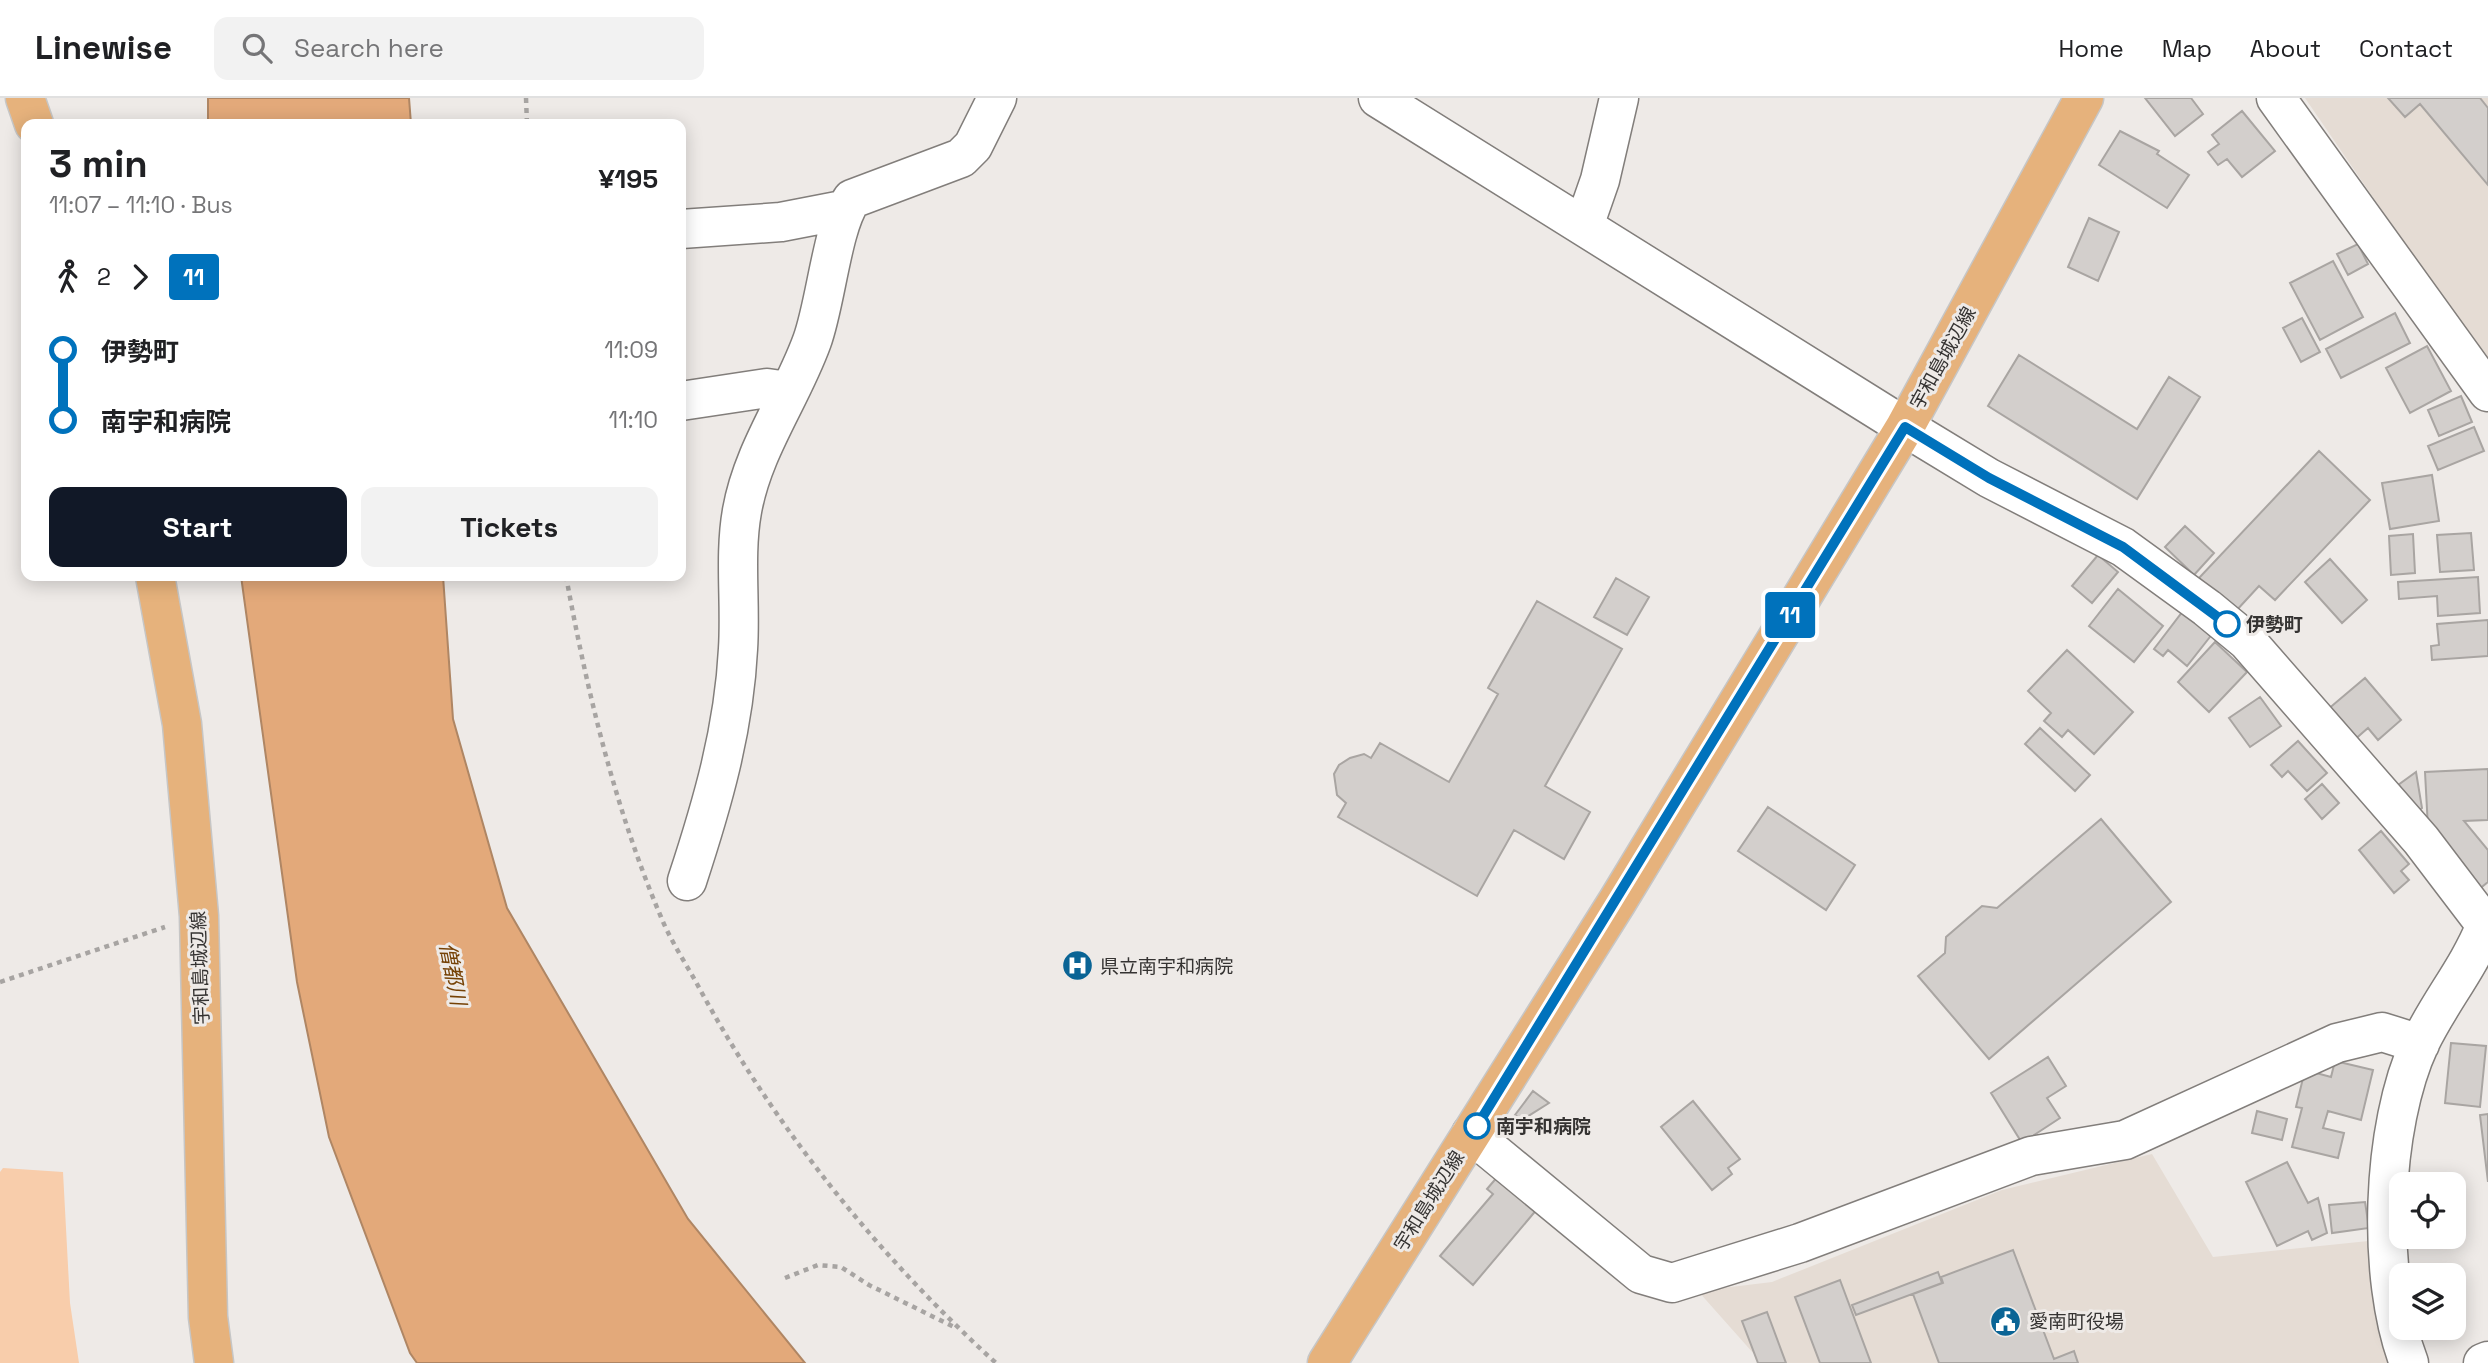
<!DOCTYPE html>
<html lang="en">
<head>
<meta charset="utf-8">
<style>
	body { margin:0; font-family:"Space Grotesk","Noto Sans JP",sans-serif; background:#f2f2f2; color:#202124; height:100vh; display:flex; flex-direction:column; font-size:26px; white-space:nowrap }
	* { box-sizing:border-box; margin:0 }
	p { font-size:23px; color:#757577 }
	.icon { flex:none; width:38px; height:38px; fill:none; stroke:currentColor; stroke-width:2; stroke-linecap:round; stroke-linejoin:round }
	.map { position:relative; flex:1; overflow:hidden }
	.drawer { position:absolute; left:21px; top:21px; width:665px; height:462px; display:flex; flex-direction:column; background:#fff; border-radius:14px; box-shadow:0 4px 18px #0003 }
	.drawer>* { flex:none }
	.badge { padding:0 14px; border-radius:5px; font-size:24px; line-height:46px }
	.controls { position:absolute; left:2389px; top:1074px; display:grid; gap:14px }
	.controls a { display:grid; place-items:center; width:77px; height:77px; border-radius:14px; background:#fff; box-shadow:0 4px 18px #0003; font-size:35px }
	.map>.badge { position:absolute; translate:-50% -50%; box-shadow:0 0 0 4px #fff }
	.legs { display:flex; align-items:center; gap:10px; height:77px; padding:0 28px; font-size:23px }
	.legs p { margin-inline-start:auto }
	.overview { display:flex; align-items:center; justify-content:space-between; height:119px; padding:0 28px }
	h1 { font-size:38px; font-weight:700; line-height:52px }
	.button { display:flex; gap:14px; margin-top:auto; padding:14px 28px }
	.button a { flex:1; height:80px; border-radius:14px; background:#111827; color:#fff; font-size:28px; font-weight:700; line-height:80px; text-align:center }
	.button a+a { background:#f2f2f2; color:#202124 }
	ul { padding:0 28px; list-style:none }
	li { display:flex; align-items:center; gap:24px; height:70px; font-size:26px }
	li i { display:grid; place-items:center; width:10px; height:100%; margin:0 9px; background:currentColor }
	li i::after { content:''; width:18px; height:18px; margin:-9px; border:5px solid; border-radius:50%; background:#fff }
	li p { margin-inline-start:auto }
	li:first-child i { background:linear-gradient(#0000 50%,currentColor 0) }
	li:last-child i { background:linear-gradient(currentColor 50%,#0000 0) }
	header { display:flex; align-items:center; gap:42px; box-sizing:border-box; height:98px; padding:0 35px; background:#fff; border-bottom:2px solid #e0e0e0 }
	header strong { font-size:33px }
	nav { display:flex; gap:38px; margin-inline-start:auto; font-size:24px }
	.search { width:490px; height:63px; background:#f2f2f2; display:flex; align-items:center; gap:18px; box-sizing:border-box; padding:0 24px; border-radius:14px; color:#757577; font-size:26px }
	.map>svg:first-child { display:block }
	.built { fill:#e5dcd4 }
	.green { fill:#f8cdab }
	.water { fill:#e3a97a; stroke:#af8664; stroke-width:2 }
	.building { fill:#d3cfcc; stroke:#a9a5a2; stroke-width:2 }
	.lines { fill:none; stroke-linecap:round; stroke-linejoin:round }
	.minor-casing { stroke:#827e7b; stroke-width:41 }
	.major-casing { stroke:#c6c6c6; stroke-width:41 }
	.path { stroke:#a7a4a2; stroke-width:4.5; stroke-dasharray:5 5; stroke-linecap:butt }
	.minor { stroke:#fff; stroke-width:38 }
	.major { stroke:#e6b27c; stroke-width:38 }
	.line-1-casing { stroke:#fff; stroke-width:16 }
	.line-1 { stroke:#0072bc; stroke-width:10 }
	.stop-1-dot { fill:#fff; stroke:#0072bc; stroke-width:3.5 }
	.labels { text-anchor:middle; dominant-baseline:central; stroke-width:6; stroke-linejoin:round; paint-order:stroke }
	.street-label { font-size:19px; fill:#353332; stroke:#eeeae7 }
	.stop-label { font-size:19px; font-weight:bold; fill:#353332; stroke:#eeeae7; text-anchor:start }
	.poi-label { font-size:19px; fill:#353332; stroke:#eeeae7; text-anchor:start }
	.water-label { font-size:21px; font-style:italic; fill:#754105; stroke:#eeeae7 }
</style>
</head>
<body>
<header>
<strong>Linewise</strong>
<div class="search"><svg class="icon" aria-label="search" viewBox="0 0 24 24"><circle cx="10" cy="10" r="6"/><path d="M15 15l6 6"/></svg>Search here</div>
<nav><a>Home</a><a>Map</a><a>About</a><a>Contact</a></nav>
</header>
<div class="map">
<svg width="2488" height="1265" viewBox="0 0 2488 1265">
	<rect width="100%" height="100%" fill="#eeeae7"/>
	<!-- built -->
	<path class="built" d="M 2305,0 L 2488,0 L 2488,267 Z
		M 2152,1056 L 2213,1159 L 2378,1142 L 2398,1265 L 1762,1265 L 1698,1193 L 1772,1184 L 2002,1092 Z"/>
	<!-- green -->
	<path class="green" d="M 3,1070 L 63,1074 L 70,1205 L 79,1265 L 0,1265 L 0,1074 Z"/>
	<!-- water -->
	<path class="water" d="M 208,0 L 409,0 L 411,26 L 208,26 Z
		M 241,478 L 443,478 L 453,621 L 507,810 L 688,1121 L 805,1265 L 417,1265 L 410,1255 L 329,1039 L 297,884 Z"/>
	<!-- building -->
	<path class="building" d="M 2145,0 L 2191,0 L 2203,16 L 2175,38 Z
		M 2388,0 L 2480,0 L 2488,10 L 2488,87 L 2420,6 L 2405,19 Z
		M 2242,13 L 2275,53 L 2242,79 L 2227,61 L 2218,67 L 2208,54 L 2219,46 L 2212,37 Z
		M 2120,33 L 2159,53 L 2157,56 L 2189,77 L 2167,110 L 2099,67 Z
		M 2089,120 L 2119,134 L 2098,183 L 2068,169 Z
		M 2358,146 L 2368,166 L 2348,177 L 2337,156 Z
		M 2333,163 L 2363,219 L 2320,242 L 2290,185 Z
		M 2395,215 L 2410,245 L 2341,280 L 2326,251 Z
		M 2302,220 L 2320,254 L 2301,264 L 2283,230 Z
		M 2427,248 L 2451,293 L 2410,315 L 2386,270 Z
		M 2019,257 L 2137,331 L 2169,279 L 2200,299 L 2137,401 L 1988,308 Z
		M 2461,298 L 2472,324 L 2439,338 L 2428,312 Z
		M 2474,329 L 2484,353 L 2438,372 L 2428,348 Z
		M 2319,353 L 2370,402 L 2275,502 L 2259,488 L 2235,514 L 2199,480 Z
		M 2432,377 L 2439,423 L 2390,431 L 2382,385 Z
		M 2185,428 L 2214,455 L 2194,477 L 2165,449 Z
		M 2471,435 L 2474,472 L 2440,474 L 2437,437 Z
		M 2413,436 L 2415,475 L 2391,477 L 2389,438 Z
		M 2098,457 L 2118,474 L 2092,505 L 2072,488 Z
		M 2330,461 L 2367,502 L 2342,525 L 2305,484 Z
		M 2478,479 L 2480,515 L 2438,518 L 2437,498 L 2399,501 L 2398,484 Z
		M 1616,480 L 1649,499 L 1627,537 L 1594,519 Z
		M 2118,491 L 2163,528 L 2134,564 L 2089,528 Z
		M 1537,503 L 1622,551 L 1545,688 L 1590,714 L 1564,761 L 1514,732 L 1477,798 L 1338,719 L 1346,705 L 1337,697 L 1334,676 L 1339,667 L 1350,660 L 1364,656 L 1371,660 L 1380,645 L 1449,684 L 1498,596 L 1488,590 Z
		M 2183,513 L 2213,535 L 2187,568 L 2168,552 L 2163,558 L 2154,551 Z
		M 2488,522 L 2488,558 L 2432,562 L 2431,548 L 2439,547 L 2437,526 Z
		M 2215,544 L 2247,574 L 2209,614 L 2178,584 Z
		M 2067,552 L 2133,614 L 2094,656 L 2068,632 L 2062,639 L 2044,623 L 2051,615 L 2028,593 Z
		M 2365,580 L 2401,622 L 2378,642 L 2368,630 L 2353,643 L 2327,612 Z
		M 2260,599 L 2281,628 L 2250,649 L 2229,620 Z
		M 2040,630 L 2090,677 L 2075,693 L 2025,646 Z
		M 2298,643 L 2327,675 L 2307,693 L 2288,673 L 2282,679 L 2271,667 Z
		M 2488,671 L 2488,722 L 2464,723 L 2488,752 L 2488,784 L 2478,792 L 2428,730 L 2425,674 Z
		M 2416,674 L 2422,710 L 2413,716 L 2394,690 Z
		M 2322,686 L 2339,705 L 2322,721 L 2305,701 Z
		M 1768,709 L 1855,767 L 1826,812 L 1738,753 Z
		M 2101,721 L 2171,804 L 1989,961 L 1918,878 L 1945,855 L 1946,839 L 1982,808 L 1997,810 Z
		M 2381,733 L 2409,766 L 2401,773 L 2409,782 L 2394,795 L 2359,752 Z
		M 2451,945 L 2486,948 L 2480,1009 L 2445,1005 Z
		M 2048,959 L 2066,988 L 2047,1000 L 2060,1020 L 2022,1045 L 1991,995 Z
		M 2335,963 L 2373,972 L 2361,1022 L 2328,1013 L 2323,1030 L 2344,1035 L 2338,1060 L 2292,1049 L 2302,1010 L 2296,1009 L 2305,972 L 2331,979 Z
		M 1533,993 L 1549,1005 L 1522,1022 L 1515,1017 Z
		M 1693,1003 L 1740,1061 L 1728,1070 L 1732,1076 L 1712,1092 L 1661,1029 Z
		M 2257,1013 L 2287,1021 L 2282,1042 L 2252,1035 Z
		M 2488,1016 L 2488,1084 L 2480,1017 Z
		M 2287,1064 L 2308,1105 L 2318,1100 L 2327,1135 L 2312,1142 L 2308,1133 L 2277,1148 L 2246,1084 Z
		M 1499,1077 L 1538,1110 L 1473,1187 L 1440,1158 L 1493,1096 L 1487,1091 Z
		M 2365,1104 L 2369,1130 L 2332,1135 L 2329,1107 Z
		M 2013,1152 L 2054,1261 L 2074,1253 L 2078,1265 L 1939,1265 L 1913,1196 L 1943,1185 L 1941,1179 Z
		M 1938,1174 L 1942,1185 L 1856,1217 L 1852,1207 Z
		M 1840,1182 L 1871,1265 L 1820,1265 L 1795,1199 Z
		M 1767,1214 L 1786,1265 L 1758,1265 L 1742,1223 Z"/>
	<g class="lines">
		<defs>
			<path id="minor" d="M 1378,0 L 1905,329 L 1989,380 L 2123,449 L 2207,510 L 2247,543 L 2421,742 L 2488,830
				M 2276,0 L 2488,294
				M 1584,128 L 1600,82 L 1619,0
				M 681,131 L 781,124 L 843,112
				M 681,303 L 767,290 L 788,293
				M 687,783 C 712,707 734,632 738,551 C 741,506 734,457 742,413 C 753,351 791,301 812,243 C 826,205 832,128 852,101 L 961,60 L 973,48 L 997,0
				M 1471,1036 L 1641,1176 L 1672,1185 L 1800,1145 L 2031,1058 L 2125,1042 L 2337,945 L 2382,934 L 2420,946
				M 2409,1265 C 2376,1180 2381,1028 2420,945 C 2439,905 2468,871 2485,829
				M 2483,1265 L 2488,1263"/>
			<path id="major" d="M 25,0 L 34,26
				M 155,478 L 182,626 L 199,818 L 208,1219 L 214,1265
				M 1327,1265 L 1617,804 L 1905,329 L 2084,0"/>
		</defs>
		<!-- minor casing -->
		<use href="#minor" class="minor-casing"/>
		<!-- major casing -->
		<use href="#major" class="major-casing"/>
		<!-- path -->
		<path class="path" d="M 526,0 L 527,26
			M 566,478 C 587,593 615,711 661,819 C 670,841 684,863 696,884 C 772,1026 877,1157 996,1265
			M 0,884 L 165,829
			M 785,1180 L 818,1167 L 841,1169 L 869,1187 L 956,1230"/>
		<!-- minor -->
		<use href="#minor" class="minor"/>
		<!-- major -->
		<use href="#major" class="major"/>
	</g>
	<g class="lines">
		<defs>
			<path id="line-1" d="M 1477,1028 L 1905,329 L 1989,380 L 2123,449 L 2227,526"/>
		</defs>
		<!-- line-1 casing -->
		<use href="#line-1" class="line-1-casing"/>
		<!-- line-1 -->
		<use href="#line-1" class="line-1"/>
	</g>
	<!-- icons -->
	<defs>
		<symbol id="hospital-disc" viewBox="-11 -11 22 22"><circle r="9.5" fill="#0a6495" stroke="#eeeae7"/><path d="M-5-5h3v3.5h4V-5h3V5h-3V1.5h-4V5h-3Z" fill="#fff"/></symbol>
		<symbol id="civic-disc" viewBox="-11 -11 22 22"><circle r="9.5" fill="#0a6495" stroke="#eeeae7"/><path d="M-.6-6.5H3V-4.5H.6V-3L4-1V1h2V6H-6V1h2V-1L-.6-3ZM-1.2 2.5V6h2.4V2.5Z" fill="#fff"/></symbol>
	</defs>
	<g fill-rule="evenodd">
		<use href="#hospital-disc" x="1060" y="850" width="35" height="35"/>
		<use href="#civic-disc" x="1988" y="1206" width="35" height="35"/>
	</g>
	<!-- markers -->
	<g class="stop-1-dot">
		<circle cx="2227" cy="526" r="12"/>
		<circle cx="1477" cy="1028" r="12"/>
	</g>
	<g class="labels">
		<!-- street labels -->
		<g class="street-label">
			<text transform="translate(1943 260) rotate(-61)">宇和島城辺線</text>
			<text transform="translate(200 870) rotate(-92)">宇和島城辺線</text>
			<text transform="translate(1429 1103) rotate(-58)">宇和島城辺線</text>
		</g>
		<!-- stop labels -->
		<g class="stop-label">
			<text x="2246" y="526">伊勢町</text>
			<text x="1496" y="1028">南宇和病院</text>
		</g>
		<!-- poi labels -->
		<g class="poi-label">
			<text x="1100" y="868">県立南宇和病院</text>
			<text x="2029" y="1223">愛南町役場</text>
		</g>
		<!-- water labels -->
		<g class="water-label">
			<text transform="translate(453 876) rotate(79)">僧都川</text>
		</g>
	</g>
</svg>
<div class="controls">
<a><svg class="icon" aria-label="locate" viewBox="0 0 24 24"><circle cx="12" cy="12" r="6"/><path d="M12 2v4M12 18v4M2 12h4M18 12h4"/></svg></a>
<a><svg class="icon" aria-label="layers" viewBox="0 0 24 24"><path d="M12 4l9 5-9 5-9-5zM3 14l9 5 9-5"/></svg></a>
</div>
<b class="badge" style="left:1790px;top:517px;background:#0072bc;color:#fff">11</b>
<section class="drawer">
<div class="overview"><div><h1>3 min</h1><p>11:07 – 11:10 · Bus</p></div><b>¥195</b></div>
<div class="legs"><svg class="icon" aria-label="walk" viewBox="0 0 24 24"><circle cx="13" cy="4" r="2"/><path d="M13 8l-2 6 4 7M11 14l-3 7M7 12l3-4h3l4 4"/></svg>2<svg class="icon" aria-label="forward" viewBox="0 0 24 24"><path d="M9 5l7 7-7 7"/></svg><b class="badge" style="background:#0072bc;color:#fff">11</b></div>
<ul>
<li><i style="color:#0072bc"></i><b>伊勢町</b><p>11:09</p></li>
<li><i style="color:#0072bc"></i><b>南宇和病院</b><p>11:10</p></li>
</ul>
<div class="button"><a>Start</a><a>Tickets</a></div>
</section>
</div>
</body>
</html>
